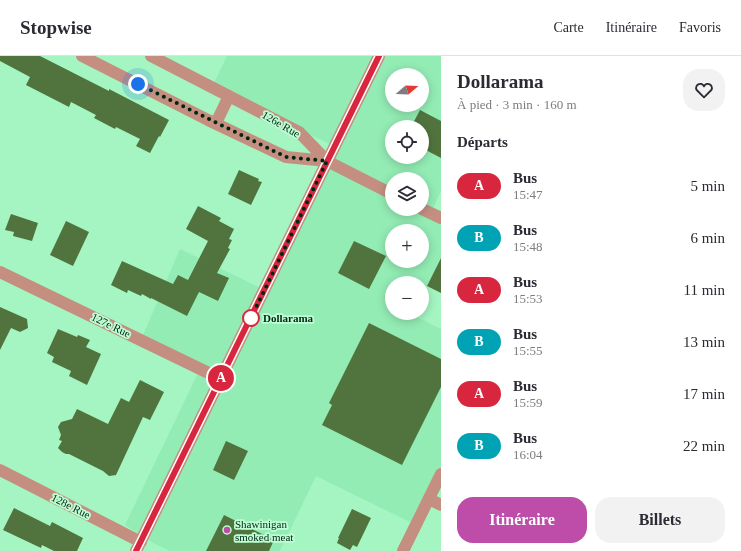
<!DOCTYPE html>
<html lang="fr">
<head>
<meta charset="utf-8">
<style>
	body { margin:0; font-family:Georgia,serif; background:#f2f2f3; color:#2b2b33; height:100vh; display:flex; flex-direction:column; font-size:15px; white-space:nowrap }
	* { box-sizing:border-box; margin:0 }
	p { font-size:13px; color:#7c7c81 }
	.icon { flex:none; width:22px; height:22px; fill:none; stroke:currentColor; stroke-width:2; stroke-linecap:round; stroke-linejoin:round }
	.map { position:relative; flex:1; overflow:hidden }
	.sheet { display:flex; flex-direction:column; background:#fff; width:300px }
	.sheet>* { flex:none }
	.badge { padding:0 8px; border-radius:13px; font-size:14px; line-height:26px }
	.needle { width:26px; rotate:71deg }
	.buttons { position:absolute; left:385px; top:12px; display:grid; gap:8px }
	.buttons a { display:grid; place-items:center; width:44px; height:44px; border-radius:50%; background:#fff; box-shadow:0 2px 10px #0003; font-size:20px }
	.you { position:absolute; width:20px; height:20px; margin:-10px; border:3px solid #fff; border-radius:50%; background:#1a73e8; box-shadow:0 0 0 6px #1a73e833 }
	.map>.badge { position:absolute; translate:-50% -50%; box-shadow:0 0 0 2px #fff }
	h2 { padding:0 16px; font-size:15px; line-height:36px }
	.round { display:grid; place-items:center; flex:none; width:42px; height:42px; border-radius:16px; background:#f2f2f3 }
	.overview { display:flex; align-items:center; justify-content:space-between; height:68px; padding:0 16px }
	h1 { font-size:19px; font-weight:600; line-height:30px }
	.button { display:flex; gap:8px; margin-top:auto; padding:8px 16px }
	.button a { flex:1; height:46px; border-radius:16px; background:#bd4da9; color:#fff; font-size:16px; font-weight:600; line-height:46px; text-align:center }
	.button a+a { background:#f2f2f3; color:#2b2b33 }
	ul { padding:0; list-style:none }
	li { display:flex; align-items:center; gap:12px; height:52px; padding:0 16px }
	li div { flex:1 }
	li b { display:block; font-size:15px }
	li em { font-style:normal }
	li .badge { min-width:44px; font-weight:700; text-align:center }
	header { display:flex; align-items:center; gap:24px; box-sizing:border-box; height:56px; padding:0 20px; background:#fff; border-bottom:1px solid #e1e1e2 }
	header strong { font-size:19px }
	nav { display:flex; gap:22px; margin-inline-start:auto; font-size:14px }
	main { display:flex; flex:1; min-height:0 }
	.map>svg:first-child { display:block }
	.built { fill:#93ecb4; fill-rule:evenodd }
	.building { fill:#51743e }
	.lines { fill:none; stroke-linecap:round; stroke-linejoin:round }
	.minor { stroke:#c48f81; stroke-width:12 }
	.line-casing { stroke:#fff; stroke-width:9 }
	.line { stroke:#d7263d; stroke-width:6 }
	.walk { stroke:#022512; stroke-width:4; stroke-dasharray:0 7.2 }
	.stop-dot { fill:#fff; stroke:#d7263d; stroke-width:2 }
	.poi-dot { fill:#bd4da9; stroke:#befed4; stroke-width:1.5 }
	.labels { text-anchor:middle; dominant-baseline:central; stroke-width:3.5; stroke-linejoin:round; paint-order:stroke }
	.street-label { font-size:11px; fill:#022512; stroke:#befed4 }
	.stop-label { font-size:11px; font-weight:bold; fill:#022512; stroke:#befed4; text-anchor:start }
	.poi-label { font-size:11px; fill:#022512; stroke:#befed4; text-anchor:start }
</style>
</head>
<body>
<header>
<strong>Stopwise</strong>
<nav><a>Carte</a><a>Itinéraire</a><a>Favoris</a></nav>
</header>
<main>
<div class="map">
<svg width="441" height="495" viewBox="0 0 441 495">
	<rect width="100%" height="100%" fill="#a4f5c1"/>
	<!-- built -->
	<path class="built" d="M 227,0 L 441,0 L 441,135 L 431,157 L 441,162 L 441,201 L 422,240 L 422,227 L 392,227 L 392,257 L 414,257 L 413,259 L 441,273 L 441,418 L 416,469 L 316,420 L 280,495 L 170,495 L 155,488 L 125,469 L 200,313 L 141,284 L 180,193 L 265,234 L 334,90 L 212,31 ZM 392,19 L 422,19 L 422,49 L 392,49 ZM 392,71 L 422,71 L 422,101 L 392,101 ZM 392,123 L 422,123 L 422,153 L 392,153 ZM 392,175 L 422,175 L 422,205 L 392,205 Z"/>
	<!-- building -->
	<path class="building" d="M 0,0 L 40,0 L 109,35 L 109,33 L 169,64 L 160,81 L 159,80 L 150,97 L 136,90 L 140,83 L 116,71 L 115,73 L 94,62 L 96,59 L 71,46 L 69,51 L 26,29 L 30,21 L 0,5 Z
		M 420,54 L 441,65 L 441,102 L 422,92 L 422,71 L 411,71 Z
		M 239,114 L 259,123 L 258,125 L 262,126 L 251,149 L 228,138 Z
		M 198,150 L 221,162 L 219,165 L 234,173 L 229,183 L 232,184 L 228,192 L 230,193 L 217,217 L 229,222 L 218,245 L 199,236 L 187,260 L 151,242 L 151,243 L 142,238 L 141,240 L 128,234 L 127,237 L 111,229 L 122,205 L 173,228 L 178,219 L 188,224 L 208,185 L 186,173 Z
		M 11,158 L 38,167 L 32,185 L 13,180 L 14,176 L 5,174 Z
		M 66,165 L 89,176 L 73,210 L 50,199 Z
		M 354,185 L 386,200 L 369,233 L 338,217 Z
		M 441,202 L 441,237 L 427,230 Z
		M 0,251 L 27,263 L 28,272 L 20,276 L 11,272 L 0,294 Z
		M 369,267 L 441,303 L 441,331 L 402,409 L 322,369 L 332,349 L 329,347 Z
		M 58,273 L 77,281 L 78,279 L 90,284 L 86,291 L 101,298 L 87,329 L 69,320 L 71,315 L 52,306 L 54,301 L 47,297 Z
		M 140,324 L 164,336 L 150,364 L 143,361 L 116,419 L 109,420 L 103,415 L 69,398 L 66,398 L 62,396 L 58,392 L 62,385 L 59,384 L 61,379 L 58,371 L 61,366 L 72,363 L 77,353 L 108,368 L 121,342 L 129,346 Z
		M 226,385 L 248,395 L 234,424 L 213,414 Z
		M 14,452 L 50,470 L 52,466 L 83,482 L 77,495 L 54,495 L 42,489 L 41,492 L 3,474 Z
		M 352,453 L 371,462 L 357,491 L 353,489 L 350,494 L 337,487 L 339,482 L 338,482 Z
		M 224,459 L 274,484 L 269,495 L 206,495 Z"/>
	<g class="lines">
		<!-- minor -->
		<path class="minor" d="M 82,0 L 208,64 L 286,101 L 327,105
			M 151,0 L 299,76 L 327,105 L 392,138
			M 216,67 L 229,40
			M 422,153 L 441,162
			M 0,216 L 221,323
			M 0,414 L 141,486
			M 429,443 L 441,449
			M 136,495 L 379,0
			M 403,495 L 441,418"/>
	</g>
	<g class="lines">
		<defs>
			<path id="line" d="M 136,495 L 379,0"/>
		</defs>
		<!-- line casing -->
		<use href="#line" class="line-casing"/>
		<!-- line -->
		<use href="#line" class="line"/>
		<!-- walk -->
		<path class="walk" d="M 138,28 L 286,101 L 327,105 L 249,266 L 251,262"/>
	</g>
	<!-- markers -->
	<circle class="stop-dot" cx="251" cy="262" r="8"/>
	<circle class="poi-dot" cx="227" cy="474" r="4"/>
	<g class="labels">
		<!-- street labels -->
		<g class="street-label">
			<text transform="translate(281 68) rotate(30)">126e Rue</text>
			<text transform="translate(111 269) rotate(26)">127e Rue</text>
			<text transform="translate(71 450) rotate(27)">128e Rue</text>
		</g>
		<!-- stop labels -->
		<g class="stop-label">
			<text x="263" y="262">Dollarama</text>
		</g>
		<!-- poi labels -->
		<g class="poi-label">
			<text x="235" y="468">Shawinigan<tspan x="235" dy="13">smoked meat</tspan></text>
		</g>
	</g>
</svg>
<div class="buttons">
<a><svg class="needle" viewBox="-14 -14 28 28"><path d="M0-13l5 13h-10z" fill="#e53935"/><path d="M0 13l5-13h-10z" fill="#7c7c81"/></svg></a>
<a><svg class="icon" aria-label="locate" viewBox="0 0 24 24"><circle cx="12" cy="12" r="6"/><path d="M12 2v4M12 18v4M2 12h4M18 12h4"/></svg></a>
<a><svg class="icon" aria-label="layers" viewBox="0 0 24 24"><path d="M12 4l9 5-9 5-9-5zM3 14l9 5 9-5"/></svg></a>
<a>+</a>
<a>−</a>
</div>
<div class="you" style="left:138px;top:28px"></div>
<b class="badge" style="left:221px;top:322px;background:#d7263d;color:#fff">A</b>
</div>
<section class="sheet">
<div class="overview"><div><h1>Dollarama</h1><p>À pied · 3 min · 160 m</p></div><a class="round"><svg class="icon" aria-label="heart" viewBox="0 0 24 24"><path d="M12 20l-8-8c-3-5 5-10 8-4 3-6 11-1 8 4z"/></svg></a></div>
<h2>Départs</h2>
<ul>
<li><span class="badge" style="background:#d7263d;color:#fff">A</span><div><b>Bus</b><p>15:47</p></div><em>5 min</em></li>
<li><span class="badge" style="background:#00a3b4;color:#fff">B</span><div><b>Bus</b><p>15:48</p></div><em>6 min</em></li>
<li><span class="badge" style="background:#d7263d;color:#fff">A</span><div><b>Bus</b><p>15:53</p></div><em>11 min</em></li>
<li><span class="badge" style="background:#00a3b4;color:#fff">B</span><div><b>Bus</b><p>15:55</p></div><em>13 min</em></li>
<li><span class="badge" style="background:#d7263d;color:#fff">A</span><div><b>Bus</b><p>15:59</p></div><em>17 min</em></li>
<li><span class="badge" style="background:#00a3b4;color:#fff">B</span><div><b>Bus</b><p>16:04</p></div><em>22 min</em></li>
</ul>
<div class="button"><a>Itinéraire</a><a>Billets</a></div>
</section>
</main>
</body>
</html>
